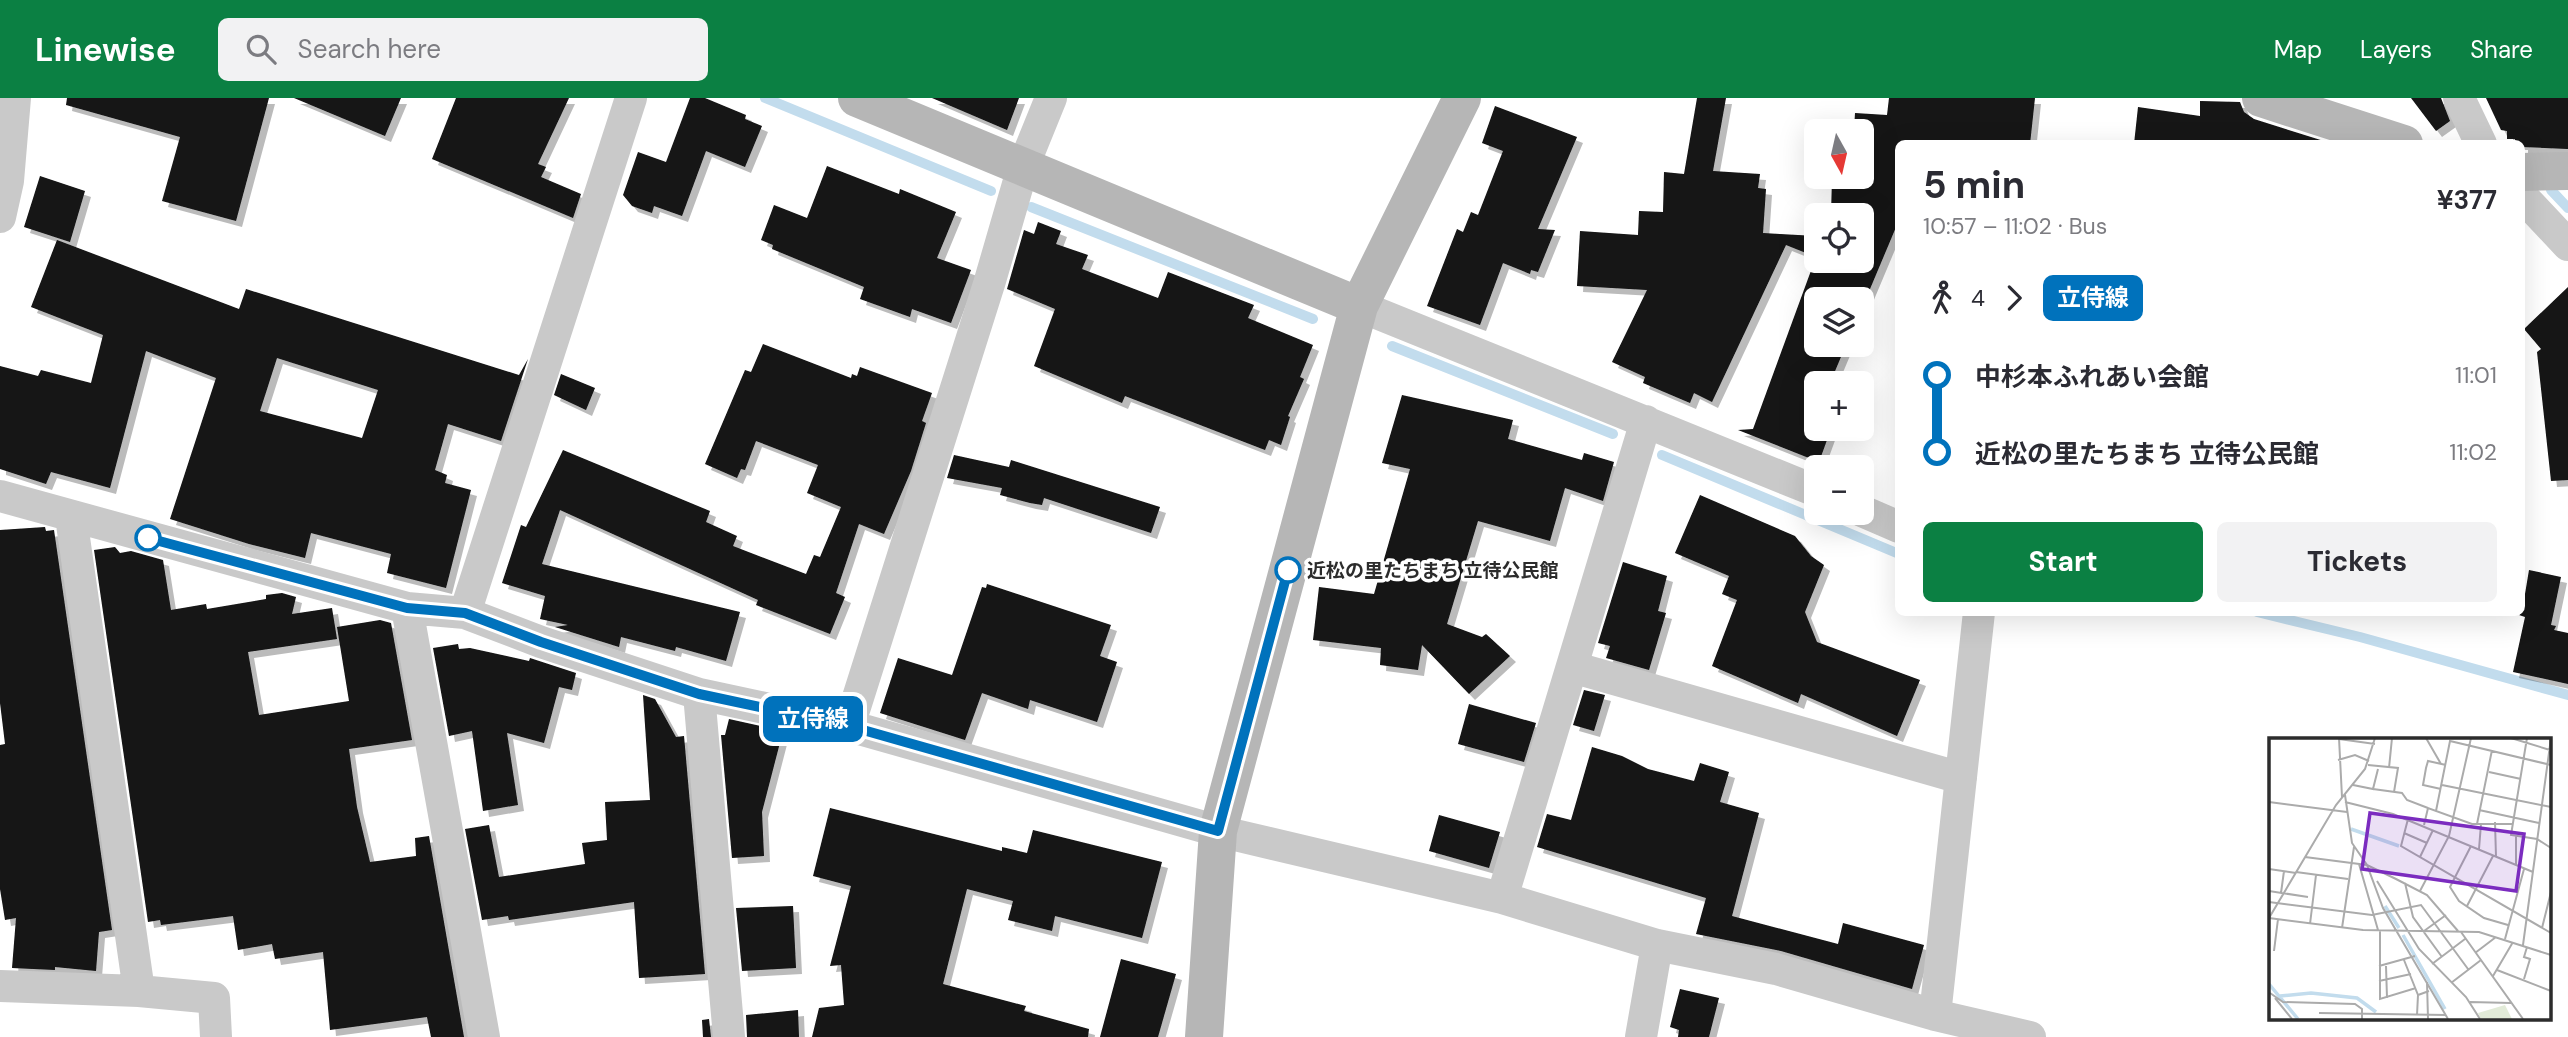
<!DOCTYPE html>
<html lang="en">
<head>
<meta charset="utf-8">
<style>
	body { margin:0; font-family:"DM Sans","Noto Sans JP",sans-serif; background:#f2f2f3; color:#2b2b33; height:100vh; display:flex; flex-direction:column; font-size:26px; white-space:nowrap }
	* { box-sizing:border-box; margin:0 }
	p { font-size:23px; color:#7c7c81 }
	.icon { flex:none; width:38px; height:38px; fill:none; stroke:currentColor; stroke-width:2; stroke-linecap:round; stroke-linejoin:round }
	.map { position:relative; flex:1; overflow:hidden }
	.drawer { position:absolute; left:1895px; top:42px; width:630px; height:476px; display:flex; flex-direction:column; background:#fff; border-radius:10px; box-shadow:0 7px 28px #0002 }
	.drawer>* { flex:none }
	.badge { padding:0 14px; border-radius:10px; font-size:24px; line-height:46px }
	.needle { width:46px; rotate:172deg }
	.fabs { position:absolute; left:1804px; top:21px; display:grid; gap:14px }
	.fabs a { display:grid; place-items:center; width:70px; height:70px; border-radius:10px; background:#fff; box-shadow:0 7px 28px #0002; font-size:35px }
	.map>.badge { position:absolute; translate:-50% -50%; box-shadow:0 0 0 4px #fff }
	.legs { display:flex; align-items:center; gap:10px; height:77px; padding:0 28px; font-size:23px }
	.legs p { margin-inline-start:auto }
	.summary { display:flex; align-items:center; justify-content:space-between; height:119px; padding:0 28px }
	h1 { font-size:38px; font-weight:700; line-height:52px }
	.action { display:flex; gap:14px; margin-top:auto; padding:14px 28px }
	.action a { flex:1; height:80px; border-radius:10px; background:#0b8043; color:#fff; font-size:28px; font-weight:700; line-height:80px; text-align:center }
	.action a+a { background:#f2f2f3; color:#2b2b33 }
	ul { padding:0 28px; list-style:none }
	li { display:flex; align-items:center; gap:24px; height:77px; font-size:26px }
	li i { display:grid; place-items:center; width:10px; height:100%; margin:0 9px; background:currentColor }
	li i::after { content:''; width:18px; height:18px; margin:-9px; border:5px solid; border-radius:50%; background:#fff }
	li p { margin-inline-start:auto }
	li:first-child i { background:linear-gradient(#0000 50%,currentColor 0) }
	li:last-child i { background:linear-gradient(currentColor 50%,#0000 0) }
	header { display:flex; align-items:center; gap:42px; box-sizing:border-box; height:98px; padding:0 35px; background:#0b8043; color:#fff }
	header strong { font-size:33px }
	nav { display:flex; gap:38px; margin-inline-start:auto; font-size:24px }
	.search { width:490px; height:63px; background:#f2f2f3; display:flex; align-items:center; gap:18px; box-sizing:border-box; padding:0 24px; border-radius:10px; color:#7c7c81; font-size:26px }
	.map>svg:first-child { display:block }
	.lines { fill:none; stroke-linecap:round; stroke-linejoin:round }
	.stream { stroke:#c2dced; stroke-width:10 }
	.building { fill:#131313; fill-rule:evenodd; filter:url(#shadow) }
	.street { stroke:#c9c9c9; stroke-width:32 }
	.secondary { stroke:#b6b6b6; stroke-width:38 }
	.line-1-casing { stroke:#fff; stroke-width:16 }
	.line-1 { stroke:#0072bc; stroke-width:10 }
	.stop-1-dot { fill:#fff; stroke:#0072bc; stroke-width:3.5 }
	.labels { text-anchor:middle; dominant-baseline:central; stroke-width:7; stroke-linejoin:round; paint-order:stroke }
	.stop-label { font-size:19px; font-weight:bold; fill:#2c2c2c; stroke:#fff; text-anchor:start }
	.inset-river { fill:none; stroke:#c2dced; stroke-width:3.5 }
	.inset-road { fill:none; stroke:#ababab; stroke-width:2 }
	.view { fill:#7b2cbf; fill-opacity:0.15; stroke:#7b2cbf; stroke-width:3.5 }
	.inset-edge { fill:none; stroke:#2c2c2c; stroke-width:3.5 }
</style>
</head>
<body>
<header>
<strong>Linewise</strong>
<div class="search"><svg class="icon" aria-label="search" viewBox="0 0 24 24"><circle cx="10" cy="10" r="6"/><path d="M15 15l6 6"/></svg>Search here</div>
<nav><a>Map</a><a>Layers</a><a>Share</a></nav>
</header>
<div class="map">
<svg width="2568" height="939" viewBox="0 0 2568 939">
	<defs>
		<filter id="shadow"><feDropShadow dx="6" dy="6" stdDeviation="0" flood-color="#0004"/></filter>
	</defs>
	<rect width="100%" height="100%" fill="#fff"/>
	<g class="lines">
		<!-- stream -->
		<path class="stream" d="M 765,0 L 991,93
			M 2551,92 L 2568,110
			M 1031,109 L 1313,221
			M 1392,248 L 1613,336
			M 1662,357 L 1899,456
			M 2257,514 L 2360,539 L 2568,597"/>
	</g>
	<!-- building -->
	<path class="building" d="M 67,0 L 269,0 L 236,123 L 162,103 L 180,39 L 66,7 Z
		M 294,0 L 401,0 L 385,38 Z
		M 456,0 L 569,0 L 538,66 L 546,69 L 541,79 L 581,96 L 573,120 L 432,61 Z
		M 690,0 L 705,0 L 746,17 L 745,21 L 762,28 L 745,69 L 706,53 L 682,118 L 654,108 L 652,115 L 632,108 L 623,97 L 638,54 L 666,64 Z
		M 932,0 L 1019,0 L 1007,32 Z
		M 1697,0 L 1726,0 L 1713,73 L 1760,76 L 1758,90 L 1766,91 L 1763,135 L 1816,138 L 1816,163 L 1862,163 L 1862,117 L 1831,117 L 1832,79 L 1862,79 L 1862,33 L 1854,33 L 1855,15 L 1887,17 L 1889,0 L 2035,0 L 2030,46 L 1899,46 L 1899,122 L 1862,210 L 1862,201 L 1816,201 L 1816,247 L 1846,247 L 1830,285 L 1816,285 L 1816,318 L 1811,331 L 1831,331 L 1819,364 L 1738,332 L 1753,331 L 1816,159 L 1786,147 L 1712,304 L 1694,295 L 1690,305 L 1643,285 L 1645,279 L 1612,264 L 1647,192 L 1577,188 L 1580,133 L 1638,137 L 1639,113 L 1663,114 L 1664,74 L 1684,76 Z
		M 2411,0 L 2441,0 L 2450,23 L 2436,33 Z
		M 2486,0 L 2568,0 L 2568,51 L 2522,49 L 2522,46 L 2515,46 L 2515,41 L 2507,41 L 2507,33 L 2501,32 Z
		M 2200,3 L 2240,4 L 2244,14 L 2254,21 L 2327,44 L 2134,46 L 2138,9 L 2200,18 Z
		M 1495,8 L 1577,39 L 1538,131 L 1555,132 L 1538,174 L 1531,172 L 1530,176 L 1503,165 L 1480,227 L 1427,208 L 1457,131 L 1463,134 L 1471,114 L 1478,117 L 1503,53 L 1482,45 Z
		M 827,68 L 899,96 L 900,91 L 956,114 L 937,160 L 971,172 L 951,225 L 912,211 L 910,219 L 860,201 L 864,189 L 772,151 L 773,147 L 761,142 L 774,107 L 807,120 Z
		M 40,78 L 85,93 L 70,144 L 24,129 Z
		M 1038,124 L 1061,133 L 1056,146 L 1088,157 L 1082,171 L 1158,200 L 1168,174 L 1254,207 L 1248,220 L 1313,247 L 1300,279 L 1304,281 L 1288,318 L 1290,319 L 1281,347 L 1269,342 L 1265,352 L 1125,298 L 1122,305 L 1034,268 L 1055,211 L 1007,191 L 1024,132 L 1034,136 Z
		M 57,142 L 239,211 L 246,191 L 519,277 L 528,261 L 501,343 L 448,326 L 435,372 L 447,377 L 445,385 L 471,392 L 446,490 L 387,475 L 391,456 L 311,435 L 305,460 L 249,446 L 170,421 L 216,280 L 146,253 L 110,390 L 51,374 L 46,386 L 0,371 L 0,268 L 38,278 L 41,272 L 91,285 L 103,237 L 31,209 ZM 277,260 L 378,292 L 362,340 L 260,313 Z
		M 2568,189 L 2568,382 L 2551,383 L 2537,254 L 2541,251 L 2524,231 Z
		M 763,246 L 851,280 L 852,276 L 857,278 L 860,269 L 932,295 L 922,323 L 926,325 L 911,373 L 884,436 L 859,426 L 836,495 L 845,499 L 830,536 L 756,507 L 758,502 L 560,412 L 542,466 L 740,514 L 726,563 L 676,549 L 675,553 L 621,539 L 619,549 L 555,529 L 568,527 L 540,521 L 545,498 L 502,485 L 521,427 L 526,429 L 563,352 L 710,413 L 706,424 L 737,438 L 733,448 L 806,476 L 814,457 L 820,459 L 841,409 L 807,395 L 818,367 L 756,343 L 745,372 L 741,371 L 737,380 L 705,366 L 745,272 L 751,274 Z
		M 561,276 L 595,290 L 586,312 L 554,297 Z
		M 1402,297 L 1513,322 L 1508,341 L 1582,362 L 1584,355 L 1614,364 L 1603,403 L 1565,390 L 1550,443 L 1478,423 L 1447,526 L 1482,539 L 1486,536 L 1510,558 L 1469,596 L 1422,547 L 1418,572 L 1380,567 L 1381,550 L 1313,542 L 1319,489 L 1374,496 L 1410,371 L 1382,365 Z
		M 954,357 L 1009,369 L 1011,362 L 1160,409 L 1151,435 L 1044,400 L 1042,407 L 1030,405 L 1000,397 L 1002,390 L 947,380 Z
		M 1700,397 L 1795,438 L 1811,458 L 1824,467 L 1805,514 L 1817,544 L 1920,582 L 1897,638 L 1801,596 L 1798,605 L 1712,568 L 1737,502 L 1722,496 L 1729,478 L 1675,455 Z
		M 45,429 L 46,433 L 54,432 L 112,832 L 99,834 L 96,873 L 55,869 L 55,872 L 12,870 L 16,820 L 5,822 L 0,791 L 0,647 L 5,646 L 0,605 L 0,432 Z
		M 115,449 L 120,455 L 131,453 L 163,462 L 171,512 L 206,506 L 207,511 L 266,501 L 266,497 L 282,495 L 296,499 L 292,516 L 332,510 L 337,541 L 248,554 L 259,617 L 349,603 L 337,529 L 380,522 L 391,525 L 412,642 L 349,651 L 357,709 L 370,764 L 416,758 L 415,740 L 429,738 L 464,939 L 431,939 L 427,919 L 330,932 L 323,854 L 275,861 L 272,846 L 238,852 L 233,818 L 161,827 L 160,822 L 148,824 L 94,452 Z
		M 1623,464 L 1667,478 L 1658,513 L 1666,515 L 1649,572 L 1606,560 L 1610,548 L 1598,545 Z
		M 2529,472 L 2561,479 L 2551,527 L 2556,528 L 2554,532 L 2568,535 L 2568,586 L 2513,574 L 2525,519 L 2519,517 L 2522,514 Z
		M 987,486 L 1111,527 L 1100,558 L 1117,564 L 1097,624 L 1030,602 L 1028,611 L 982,595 L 965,642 L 880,615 L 898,560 L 952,577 L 982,489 L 986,490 Z
		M 458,546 L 459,551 L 470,550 L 529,563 L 530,560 L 576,575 L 572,592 L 559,589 L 544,645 L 507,635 L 518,707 L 483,713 L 472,633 L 449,638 L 433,550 Z
		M 1584,592 L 1605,597 L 1594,633 L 1573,627 Z
		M 643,597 L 655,601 L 676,639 L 684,638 L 705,876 L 639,880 L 634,804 L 509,822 L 508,818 L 482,822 L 465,731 L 489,727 L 499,779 L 585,766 L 582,745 L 607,742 L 605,704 L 650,702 Z
		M 1469,606 L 1536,625 L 1524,664 L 1458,646 Z
		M 729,621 L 783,633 L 762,714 L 764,758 L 732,760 L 721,637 L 725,637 Z
		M 1592,649 L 1622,658 L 1648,671 L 1694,683 L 1700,665 L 1729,674 L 1720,704 L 1759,715 L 1732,818 L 1838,846 L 1843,825 L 1924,847 L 1912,891 L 1781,853 L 1696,836 L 1706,800 L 1537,749 L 1547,716 L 1571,722 Z
		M 830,710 L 1002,753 L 1002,749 L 1027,755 L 1033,732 L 1162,764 L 1142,840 L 1055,818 L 1052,833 L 1008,822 L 1013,803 L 967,791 L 943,886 L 1026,908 L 1024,913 L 1089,931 L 1088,939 L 812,939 L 819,910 L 844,907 L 841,867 L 830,868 L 851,788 L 813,778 Z
		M 1439,717 L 1500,734 L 1489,770 L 1429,753 Z
		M 793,808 L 796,870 L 742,873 L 736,810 Z
		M 1121,861 L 1176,876 L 1158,939 L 1100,939 Z
		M 1680,891 L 1719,900 L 1709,939 L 1678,939 L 1679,932 L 1670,929 Z
		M 798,912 L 799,939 L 747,939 L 746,917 Z
		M 709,921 L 711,939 L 703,939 L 702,922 Z"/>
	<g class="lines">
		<!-- street -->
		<path class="street" d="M 2459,0 L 2481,46
			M 2522,98 L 2568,147
			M 0,119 L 8,83 L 15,0
			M 1359,208 L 1816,393
			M 0,398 L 407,510 L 465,515 L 541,544 L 699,596 L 849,628 L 1218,733 L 1502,800 L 1657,847 L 1776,871 L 1935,917 L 2030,939
			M 1862,413 L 1899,429
			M 71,419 L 139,893
			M 407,510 L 484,939
			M 465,515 L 631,0
			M 1572,569 L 1961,680
			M 699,596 L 729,939
			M 849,628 L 989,186 L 1023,69 L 1051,0
			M 1502,800 L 1646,323
			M 0,888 L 139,893 L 214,900 L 216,939
			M 1935,917 L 1979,514
			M 1641,939 L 1657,847"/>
		<!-- secondary -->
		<path class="secondary" d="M 857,0 L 1359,208
			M 2261,0 L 2404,46
			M 2522,74 L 2568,73
			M 1204,939 L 1218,733 L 1359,208 L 1462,0"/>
	</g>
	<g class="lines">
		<defs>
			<path id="line-1" d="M 148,440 L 407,510 L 465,515 L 541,544 L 699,596 L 849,628 L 1218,733 L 1288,472"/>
		</defs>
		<!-- line-1 casing -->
		<use href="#line-1" class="line-1-casing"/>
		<!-- line-1 -->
		<use href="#line-1" class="line-1"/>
	</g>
	<!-- markers -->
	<g class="stop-1-dot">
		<circle cx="148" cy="440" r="12"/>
		<circle cx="1288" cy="472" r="12"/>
	</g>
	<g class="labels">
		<!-- stop labels -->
		<g class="stop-label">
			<text x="1307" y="472">近松の里たちまち 立待公民館</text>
		</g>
	</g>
	<!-- overview -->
	<g transform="translate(2269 640)">
		<rect width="282" height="282" fill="#fff"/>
		<path d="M 236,267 L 243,281 L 212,281 L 209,275 Z" fill="#e2ebd8"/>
		<path class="inset-river" d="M 82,91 L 130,108M 116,168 L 130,190M 134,197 L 176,271M 0,246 L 29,281M 11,258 L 42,255 L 88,260 L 107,274"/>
		<path class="inset-road" d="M 70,0 L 73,59M 157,0 L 172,26M 242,0 L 281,12M 258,0 L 242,97 L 268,101 L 282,110M 70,1 L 106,6M 69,22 L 86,17 L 100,23M 99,27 L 129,30 L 125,54M 120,30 L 123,0M 220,34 L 252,41M 84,47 L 104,51 L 109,31M 173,47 L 282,69M 104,51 L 133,55 L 138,62 L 159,70M 172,51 L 154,47 L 157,30 L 159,23 L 177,27M 76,57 L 83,105 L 98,127 L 114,170 L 179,281M 0,64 L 78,74M 76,64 L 124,76 L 264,134M 210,72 L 270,85M 167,73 L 181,3 L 282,27M 139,81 L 132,108 L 282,195M 226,84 L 227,119M 208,86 L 223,12M 155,87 L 159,70 L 203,86 L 243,86M 135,95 L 158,105M 247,98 L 247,127M 202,108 L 181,149 L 190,163 L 215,180 L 239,187M 210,111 L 212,86M 36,119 L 98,127 L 127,141 L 158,157 L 189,193M 151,119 L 164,92M 90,126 L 109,192M 0,131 L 27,135M 27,134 L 79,141M 108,143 L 150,211 L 197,259 L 211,281M 136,145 L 144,179 L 173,219M 0,153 L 39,159M 151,153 L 180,98 L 202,0M 12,155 L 15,133M 0,164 L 103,177 L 152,167 L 199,231M 198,168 L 224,118M 0,180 L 67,67 L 96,31 L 106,0M 0,180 L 94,192 L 210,194 L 282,217M 41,186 L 47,137M 73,190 L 85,109M 273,190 L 282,154M 111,193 L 111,261 L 147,250M 155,193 L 177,177M 192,194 L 254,281M 236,201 L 255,131M 254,207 L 282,0M 5,213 L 9,181M 206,215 L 227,199M 135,222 L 149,257M 163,226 L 196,201M 110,228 L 146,218M 117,228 L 118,260M 228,232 L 282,253M 224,238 L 244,204M 255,241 L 261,221 L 255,219 L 258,209M 110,243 L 142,236M 158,244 L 159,281M 182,245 L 212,222M 1,255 L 14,264 L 86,266 L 93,271 L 93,281M 6,260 L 23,281M 201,264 L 242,265M 50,275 L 177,277M 148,277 L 149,257 L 160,253"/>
		<path class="view" d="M 101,75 L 255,96 L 247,153 L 93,131 Z"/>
		<rect width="282" height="282" class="inset-edge"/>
	</g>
</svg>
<div class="fabs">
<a><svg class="needle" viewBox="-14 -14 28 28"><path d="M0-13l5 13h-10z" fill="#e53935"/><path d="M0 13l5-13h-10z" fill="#7c7c81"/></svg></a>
<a><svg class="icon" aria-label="locate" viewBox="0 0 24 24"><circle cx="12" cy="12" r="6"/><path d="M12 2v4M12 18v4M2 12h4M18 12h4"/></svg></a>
<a><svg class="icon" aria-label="layers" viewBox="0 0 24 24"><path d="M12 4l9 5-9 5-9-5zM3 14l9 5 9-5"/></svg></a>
<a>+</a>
<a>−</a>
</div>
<b class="badge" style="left:813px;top:621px;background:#0072bc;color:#fff">立侍線</b>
<section class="drawer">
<div class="summary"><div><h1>5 min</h1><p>10:57 – 11:02 · Bus</p></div><b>¥377</b></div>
<div class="legs"><svg class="icon" aria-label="walk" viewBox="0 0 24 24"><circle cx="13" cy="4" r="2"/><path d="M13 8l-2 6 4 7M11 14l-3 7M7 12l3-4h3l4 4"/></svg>4<svg class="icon" aria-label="forward" viewBox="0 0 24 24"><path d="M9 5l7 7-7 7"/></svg><b class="badge" style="background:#0072bc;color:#fff">立侍線</b></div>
<ul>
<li><i style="color:#0072bc"></i><b>中杉本ふれあい会館</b><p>11:01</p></li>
<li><i style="color:#0072bc"></i><b>近松の里たちまち 立待公民館</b><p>11:02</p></li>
</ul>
<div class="action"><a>Start</a><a>Tickets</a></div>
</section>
</div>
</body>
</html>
